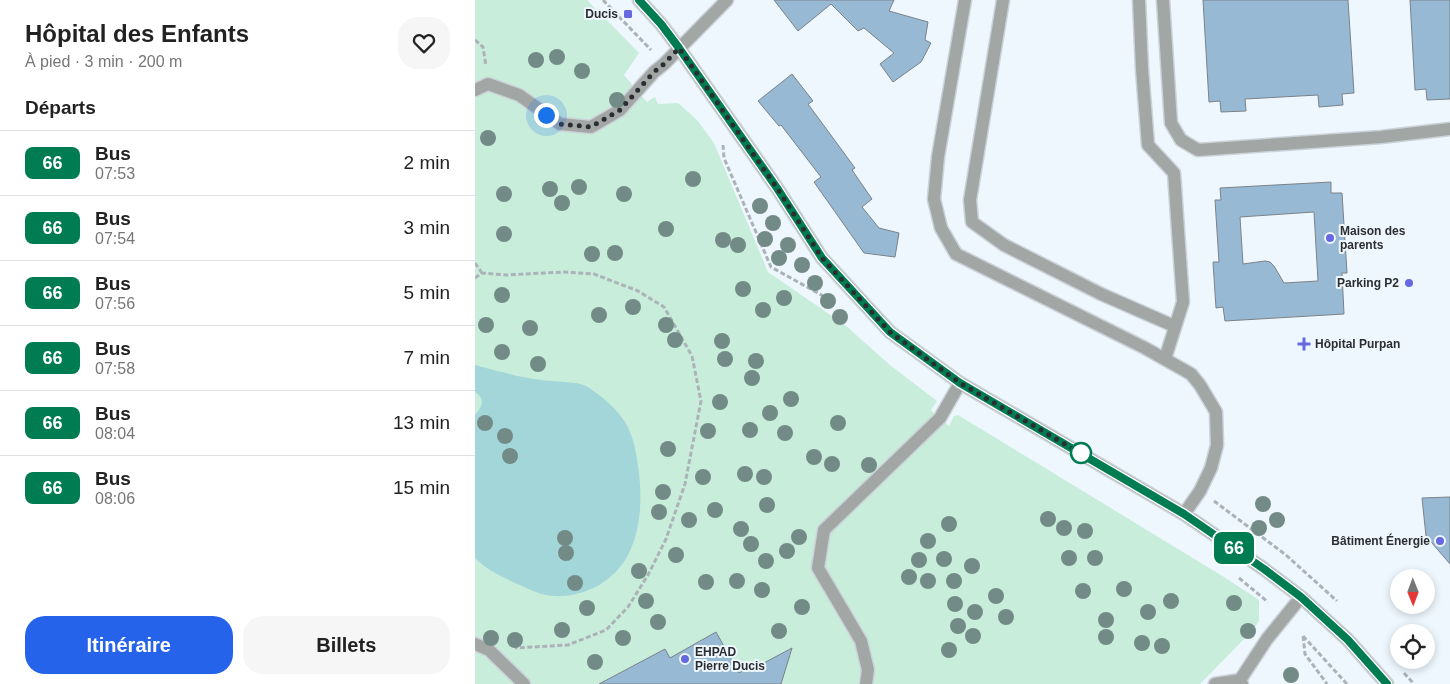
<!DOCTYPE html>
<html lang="fr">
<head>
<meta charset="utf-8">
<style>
	body { margin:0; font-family:Helvetica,sans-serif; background:#f6f6f6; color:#222; height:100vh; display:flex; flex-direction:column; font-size:19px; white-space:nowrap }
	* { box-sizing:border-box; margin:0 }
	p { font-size:16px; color:#767676 }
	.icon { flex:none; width:28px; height:28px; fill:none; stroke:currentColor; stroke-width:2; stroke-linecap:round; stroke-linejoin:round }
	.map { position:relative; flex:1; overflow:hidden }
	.details { display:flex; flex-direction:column; background:#fff; width:475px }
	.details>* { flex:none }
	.badge { padding:0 10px; border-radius:8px; font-size:18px; line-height:32px }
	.needle { width:32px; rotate:179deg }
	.controls { position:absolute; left:915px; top:569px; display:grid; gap:10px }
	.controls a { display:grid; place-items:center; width:45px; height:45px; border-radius:50%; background:#fff; box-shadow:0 2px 8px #0003; font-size:25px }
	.you { position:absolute; width:25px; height:25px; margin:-12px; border:4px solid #fff; border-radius:50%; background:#1a73e8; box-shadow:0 0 0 8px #1a73e833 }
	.map>.badge { position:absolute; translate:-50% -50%; box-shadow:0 0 0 2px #fff }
	h2 { padding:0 25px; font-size:19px; line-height:45px }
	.round { display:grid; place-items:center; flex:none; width:52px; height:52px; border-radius:20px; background:#f6f6f6 }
	.summary { display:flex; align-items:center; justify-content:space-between; height:85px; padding:0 25px }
	h1 { font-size:24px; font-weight:700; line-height:38px }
	.button { display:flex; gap:10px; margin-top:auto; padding:10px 25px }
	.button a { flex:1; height:58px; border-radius:20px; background:#2563eb; color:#fff; font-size:20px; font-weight:700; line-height:58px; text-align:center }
	.button a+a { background:#f6f6f6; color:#222 }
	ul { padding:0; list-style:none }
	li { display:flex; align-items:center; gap:15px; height:65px; padding:0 25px; border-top:1px solid #e0e0e0 }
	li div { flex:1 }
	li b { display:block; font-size:19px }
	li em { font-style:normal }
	li .badge { min-width:55px; font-weight:700; text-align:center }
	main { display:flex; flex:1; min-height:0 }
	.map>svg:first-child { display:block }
	.green { fill:#c9eddb }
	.water { fill:#a3d6d8 }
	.building { fill:#98b9d4; stroke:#7a8288; fill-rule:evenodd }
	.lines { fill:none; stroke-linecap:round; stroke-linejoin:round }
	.minor-casing { stroke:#cbd3d9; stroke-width:15 }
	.path { stroke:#acb3b8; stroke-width:3; stroke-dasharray:5 2.5; stroke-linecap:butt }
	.minor { stroke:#a2a7a6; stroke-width:12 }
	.tree { fill:#738b86 }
	.line-casing { stroke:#fff; stroke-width:11 }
	.line { stroke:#007c52; stroke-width:8 }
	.walk { stroke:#2b2e31; stroke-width:5; stroke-dasharray:0 9 }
	.poi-dot { fill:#6568e1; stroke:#eef7fe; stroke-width:2 }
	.stop-dot { fill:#fff; stroke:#007c52; stroke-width:2.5 }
	.labels { text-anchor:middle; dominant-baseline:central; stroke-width:4; stroke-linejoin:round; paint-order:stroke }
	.poi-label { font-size:12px; font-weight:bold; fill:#2b2e31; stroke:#eef7fe; text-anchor:end }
</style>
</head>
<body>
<main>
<section class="details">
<div class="summary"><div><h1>Hôpital des Enfants</h1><p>À pied · 3 min · 200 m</p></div><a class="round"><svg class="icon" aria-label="heart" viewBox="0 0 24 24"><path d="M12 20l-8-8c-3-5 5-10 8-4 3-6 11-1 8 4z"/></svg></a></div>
<h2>Départs</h2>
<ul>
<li><span class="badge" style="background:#007c52;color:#fff">66</span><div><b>Bus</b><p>07:53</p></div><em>2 min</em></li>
<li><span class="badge" style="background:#007c52;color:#fff">66</span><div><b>Bus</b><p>07:54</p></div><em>3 min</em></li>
<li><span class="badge" style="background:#007c52;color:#fff">66</span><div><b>Bus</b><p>07:56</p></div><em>5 min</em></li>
<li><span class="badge" style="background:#007c52;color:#fff">66</span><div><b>Bus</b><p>07:58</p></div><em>7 min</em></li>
<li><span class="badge" style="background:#007c52;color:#fff">66</span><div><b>Bus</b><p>08:04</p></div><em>13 min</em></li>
<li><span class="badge" style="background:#007c52;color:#fff">66</span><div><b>Bus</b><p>08:06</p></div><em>15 min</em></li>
</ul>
<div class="button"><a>Itinéraire</a><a>Billets</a></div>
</section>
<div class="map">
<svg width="975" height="684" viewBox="0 0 975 684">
	<rect width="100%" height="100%" fill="#eef7fe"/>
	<!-- green -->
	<path class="green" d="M 0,0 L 112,0 L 164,53 L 149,75 L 172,102 L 180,97 L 183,104 L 203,103 L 222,120 L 239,143 L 293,272 L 370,325 L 415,365 L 462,401 L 456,410 L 474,426 L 479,416 L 483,415 L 749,577 L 784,600 L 784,621 L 778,630 L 725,684 L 0,684 Z"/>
	<!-- water -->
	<path class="water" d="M 0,365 C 22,371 44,377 66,380 C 78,382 102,381 111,386 C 126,395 141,408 150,422 C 159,436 162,457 164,473 C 167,500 166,530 153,555 C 139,582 108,598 78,596 C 66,595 56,590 45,585 C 29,578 13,571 0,558 L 0,415 C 7,407 11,399 0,392 Z"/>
	<!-- building -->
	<path class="building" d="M 299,0 L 419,0 L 414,11 L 453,22 L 450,40 L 456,43 L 446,62 L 418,82 L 405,64 L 419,53 L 389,28 L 383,31 L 356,4 L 323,31 Z
		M 728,0 L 873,0 L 879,93 L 867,94 L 868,105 L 844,107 L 843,95 L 770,99 L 771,111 L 746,112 L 745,101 L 734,102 Z
		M 935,0 L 975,0 L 975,99 L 952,100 L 951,89 L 940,90 Z
		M 317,74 L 338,101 L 333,104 L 380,168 L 377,170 L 397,199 L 387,207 L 404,228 L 424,233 L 420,257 L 389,253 L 339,182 L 346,177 L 306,125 L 304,126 L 283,101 Z
		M 856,182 L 856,193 L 867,193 L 872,273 L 867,273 L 869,314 L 750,321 L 748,307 L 741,308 L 738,262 L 744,262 L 740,200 L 746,200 L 745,188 ZM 839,212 L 843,281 L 809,283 L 799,266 L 795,262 L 790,261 L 768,264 L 765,217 Z
		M 975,497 L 975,564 L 951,536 L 947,498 Z
		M 241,632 L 264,673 L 285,661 L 287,664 L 317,648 L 306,684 L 124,684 L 190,649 L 195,658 Z"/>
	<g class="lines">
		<defs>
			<path id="minor" d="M 164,0 L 186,24 L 204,48 L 302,188 L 347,258 L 415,332 L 485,383 L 709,514 L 789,569 L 826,597 L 873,640 L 912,684
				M 490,0 L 463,157 L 459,199 L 466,228 L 481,254 L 670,348 L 716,374 L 725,385 L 741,412 L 742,445 L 736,468 L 725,491 L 709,514
				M 528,0 L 495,200 L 497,222 L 529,245 L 626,294 L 699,326
				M 664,0 L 667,69 L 673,145 L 699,173 L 708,302 L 690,359
				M 688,0 L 696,123 L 706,140 L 723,150 L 906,137 L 975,129
				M 0,90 L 13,84 L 44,95 L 85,124 L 116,127 L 145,110 L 179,72 L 189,64 L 252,0
				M 0,644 L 14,650 L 49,684
				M 391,684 L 393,670 L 386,641 L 343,568 L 349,530 L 465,418 L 485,383
				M 740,684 L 765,680
				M 767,684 L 765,680 L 792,639 L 826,597"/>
		</defs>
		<!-- minor casing -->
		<use href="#minor" class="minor-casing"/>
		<!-- path -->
		<path class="path" d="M 128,0 L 176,50
			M 0,40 L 8,47 L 11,66
			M 248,145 L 249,158 L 296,267 L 359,302
			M 0,263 L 7,273
			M 0,278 L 7,273 L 31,275 L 90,272 L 119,274 L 163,291 L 189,307 L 217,356 L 226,401 L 210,484 L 191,539 L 173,575 L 153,607 L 131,630 L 93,645 L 40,648
			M 739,501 L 811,555 L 862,601
			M 764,578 L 793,602
			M 828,636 L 872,684
			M 828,636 L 830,654 L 852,684
			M 929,673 L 939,684"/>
		<!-- minor -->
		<use href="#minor" class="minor"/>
	</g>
	<!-- trees -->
	<g class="tree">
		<circle cx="82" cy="57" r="8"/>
		<circle cx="61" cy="60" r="8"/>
		<circle cx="107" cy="71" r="8"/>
		<circle cx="142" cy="100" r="8"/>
		<circle cx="13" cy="138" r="8"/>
		<circle cx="218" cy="179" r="8"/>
		<circle cx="104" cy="187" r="8"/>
		<circle cx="75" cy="189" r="8"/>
		<circle cx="29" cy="194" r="8"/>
		<circle cx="149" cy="194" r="8"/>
		<circle cx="87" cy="203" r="8"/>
		<circle cx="285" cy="206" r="8"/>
		<circle cx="298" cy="223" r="8"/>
		<circle cx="191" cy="229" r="8"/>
		<circle cx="29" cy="234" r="8"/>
		<circle cx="290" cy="239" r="8"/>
		<circle cx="248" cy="240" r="8"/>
		<circle cx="263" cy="245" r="8"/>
		<circle cx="313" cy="245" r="8"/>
		<circle cx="140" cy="253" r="8"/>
		<circle cx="117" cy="254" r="8"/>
		<circle cx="304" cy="258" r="8"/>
		<circle cx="327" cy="265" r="8"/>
		<circle cx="340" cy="283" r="8"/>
		<circle cx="268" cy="289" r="8"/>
		<circle cx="27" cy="295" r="8"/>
		<circle cx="309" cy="298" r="8"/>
		<circle cx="353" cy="301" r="8"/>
		<circle cx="158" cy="307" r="8"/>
		<circle cx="288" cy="310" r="8"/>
		<circle cx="124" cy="315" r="8"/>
		<circle cx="365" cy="317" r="8"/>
		<circle cx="11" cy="325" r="8"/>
		<circle cx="191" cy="325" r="8"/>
		<circle cx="55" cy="328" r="8"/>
		<circle cx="200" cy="340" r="8"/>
		<circle cx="247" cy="341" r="8"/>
		<circle cx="27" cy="352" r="8"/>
		<circle cx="250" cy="359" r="8"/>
		<circle cx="281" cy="361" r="8"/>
		<circle cx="63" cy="364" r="8"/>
		<circle cx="277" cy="378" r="8"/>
		<circle cx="316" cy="399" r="8"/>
		<circle cx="245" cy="402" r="8"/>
		<circle cx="295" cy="413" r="8"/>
		<circle cx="10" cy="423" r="8"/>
		<circle cx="363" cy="423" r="8"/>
		<circle cx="275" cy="430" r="8"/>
		<circle cx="233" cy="431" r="8"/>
		<circle cx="310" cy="433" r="8"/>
		<circle cx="30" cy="436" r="8"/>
		<circle cx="193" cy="449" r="8"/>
		<circle cx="35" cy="456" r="8"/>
		<circle cx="339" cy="457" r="8"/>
		<circle cx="357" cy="464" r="8"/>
		<circle cx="394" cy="465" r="8"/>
		<circle cx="270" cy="474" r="8"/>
		<circle cx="228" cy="477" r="8"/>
		<circle cx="289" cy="477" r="8"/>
		<circle cx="188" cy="492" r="8"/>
		<circle cx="788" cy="504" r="8"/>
		<circle cx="292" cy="505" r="8"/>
		<circle cx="240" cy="510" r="8"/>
		<circle cx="184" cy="512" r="8"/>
		<circle cx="573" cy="519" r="8"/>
		<circle cx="214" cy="520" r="8"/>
		<circle cx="802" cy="520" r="8"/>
		<circle cx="474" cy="524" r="8"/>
		<circle cx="589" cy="528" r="8"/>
		<circle cx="784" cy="528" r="8"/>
		<circle cx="266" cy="529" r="8"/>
		<circle cx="610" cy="531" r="8"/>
		<circle cx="324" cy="537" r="8"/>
		<circle cx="90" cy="538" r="8"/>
		<circle cx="453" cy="541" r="8"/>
		<circle cx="276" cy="544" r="8"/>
		<circle cx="312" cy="551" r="8"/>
		<circle cx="91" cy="553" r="8"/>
		<circle cx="201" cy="555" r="8"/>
		<circle cx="594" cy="558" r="8"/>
		<circle cx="620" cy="558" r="8"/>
		<circle cx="469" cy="559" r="8"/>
		<circle cx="444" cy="560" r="8"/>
		<circle cx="291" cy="561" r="8"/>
		<circle cx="497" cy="566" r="8"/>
		<circle cx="164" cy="571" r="8"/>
		<circle cx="434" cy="577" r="8"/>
		<circle cx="262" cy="581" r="8"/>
		<circle cx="453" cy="581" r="8"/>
		<circle cx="479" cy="581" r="8"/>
		<circle cx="231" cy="582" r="8"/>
		<circle cx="100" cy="583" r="8"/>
		<circle cx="649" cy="589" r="8"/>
		<circle cx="287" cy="590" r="8"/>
		<circle cx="608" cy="591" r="8"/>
		<circle cx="521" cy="596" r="8"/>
		<circle cx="171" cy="601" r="8"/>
		<circle cx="696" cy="601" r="8"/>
		<circle cx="759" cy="603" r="8"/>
		<circle cx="480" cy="604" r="8"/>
		<circle cx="327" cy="607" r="8"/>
		<circle cx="112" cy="608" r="8"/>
		<circle cx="500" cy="612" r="8"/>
		<circle cx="673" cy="612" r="8"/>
		<circle cx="531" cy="617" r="8"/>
		<circle cx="631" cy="620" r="8"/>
		<circle cx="183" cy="622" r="8"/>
		<circle cx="483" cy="626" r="8"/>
		<circle cx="87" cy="630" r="8"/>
		<circle cx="304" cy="631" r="8"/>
		<circle cx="773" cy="631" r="8"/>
		<circle cx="498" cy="636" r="8"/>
		<circle cx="631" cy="637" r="8"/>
		<circle cx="16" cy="638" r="8"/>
		<circle cx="148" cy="638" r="8"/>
		<circle cx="40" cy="640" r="8"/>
		<circle cx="667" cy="643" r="8"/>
		<circle cx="687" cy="646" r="8"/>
		<circle cx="474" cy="650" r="8"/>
		<circle cx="120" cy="662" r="8"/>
		<circle cx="816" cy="675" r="8"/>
	</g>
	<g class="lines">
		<defs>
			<path id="line" d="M 164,0 L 186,24 L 204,48 L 302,188 L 347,258 L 415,332 L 485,383 L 709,514 L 789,569 L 826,597 L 873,640 L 912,684"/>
		</defs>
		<!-- line casing -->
		<use href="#line" class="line-casing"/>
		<!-- line -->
		<use href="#line" class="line"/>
		<!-- walk -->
		<path class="walk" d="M 71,115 L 85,124 L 116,127 L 145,110 L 179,72 L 189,64 L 204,48 L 302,188 L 347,258 L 415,332 L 485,383 L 607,454 L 606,453"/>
	</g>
	<!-- markers -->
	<g class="poi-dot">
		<rect x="148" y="9" width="10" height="10" rx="2.5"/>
		<circle cx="855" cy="238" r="5"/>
		<circle cx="934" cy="283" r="5"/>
		<path d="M826.5 336.5h5v5h5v5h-5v5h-5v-5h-5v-5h5z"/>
		<circle cx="965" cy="541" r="5"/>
		<circle cx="210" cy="659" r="5"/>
	</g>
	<circle class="stop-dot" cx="606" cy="453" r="10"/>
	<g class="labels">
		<!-- poi labels -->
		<g class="poi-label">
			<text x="143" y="14">Ducis</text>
			<text x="865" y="231" text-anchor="start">Maison des<tspan x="865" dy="14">parents</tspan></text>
			<text x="924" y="283">Parking P2</text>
			<text x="840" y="344" text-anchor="start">Hôpital Purpan</text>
			<text x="955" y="541">Bâtiment Énergie</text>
			<text x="220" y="652" text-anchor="start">EHPAD<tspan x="220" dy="14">Pierre Ducis</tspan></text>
		</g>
	</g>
</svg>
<div class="controls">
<a><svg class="needle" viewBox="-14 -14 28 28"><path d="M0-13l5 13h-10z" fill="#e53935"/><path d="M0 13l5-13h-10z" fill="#767676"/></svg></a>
<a><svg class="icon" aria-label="locate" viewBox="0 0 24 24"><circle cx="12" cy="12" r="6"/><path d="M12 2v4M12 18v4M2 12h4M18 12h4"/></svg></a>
</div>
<div class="you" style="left:71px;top:115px"></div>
<b class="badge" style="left:759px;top:548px;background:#007c52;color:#fff">66</b>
</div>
</main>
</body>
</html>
